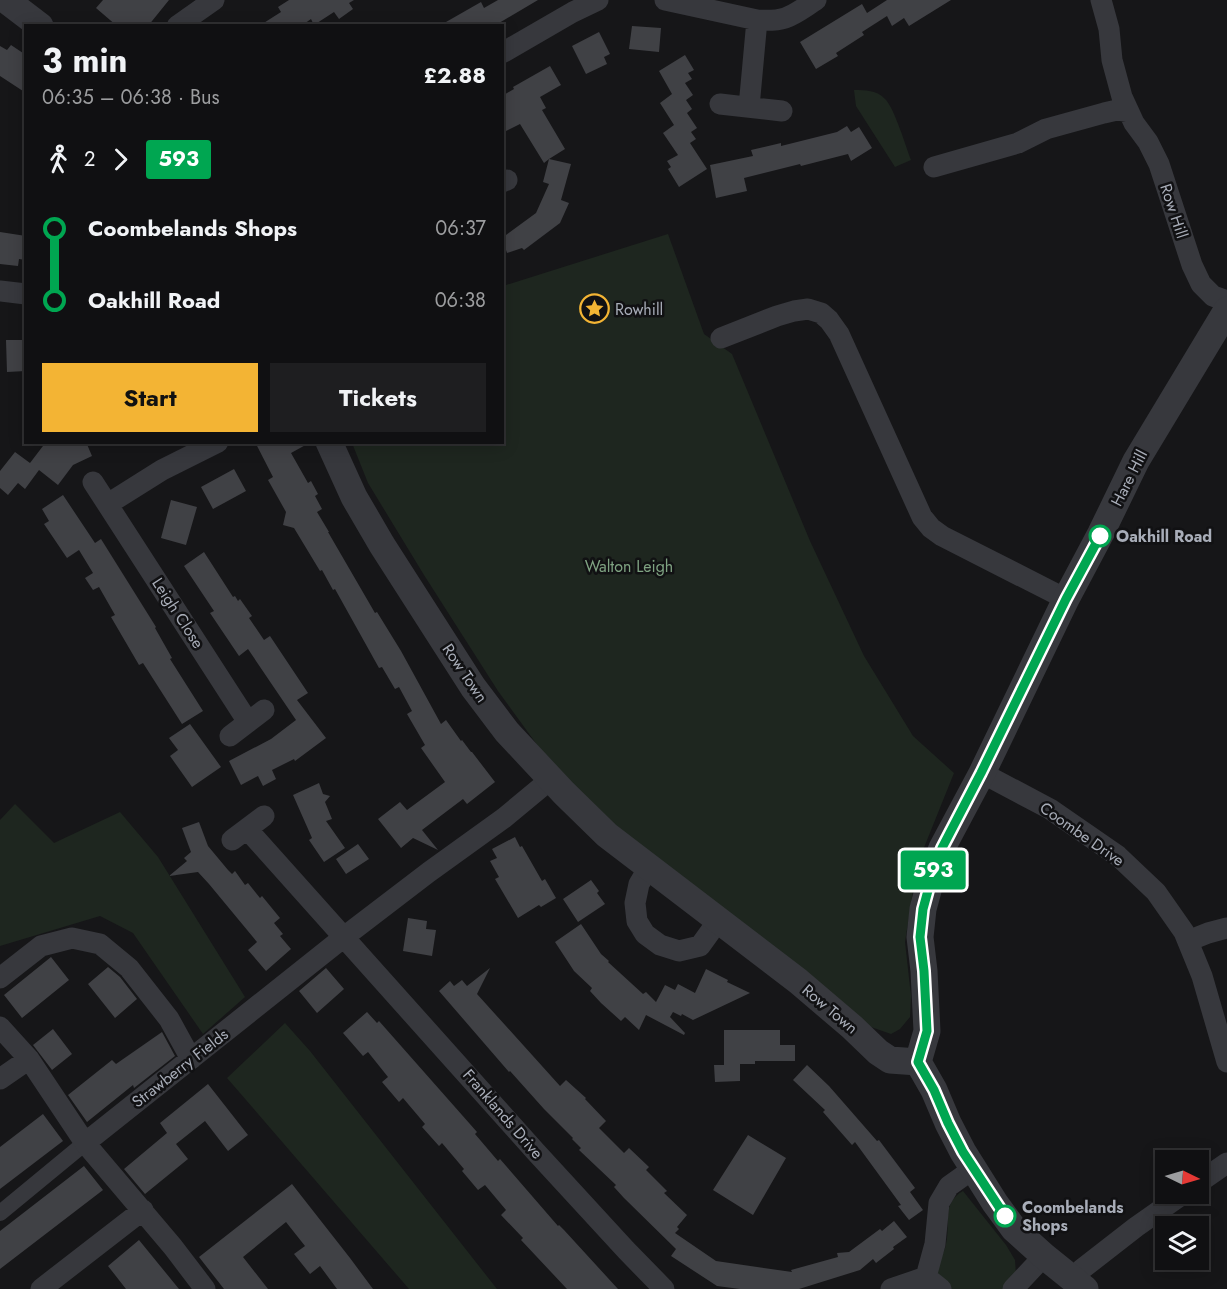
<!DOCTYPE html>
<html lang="en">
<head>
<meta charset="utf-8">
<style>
	body { margin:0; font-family:Jost,sans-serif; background:#1e1e20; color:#f1f3f6; height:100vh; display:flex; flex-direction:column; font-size:22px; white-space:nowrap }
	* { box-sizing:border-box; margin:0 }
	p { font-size:20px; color:#9c9d9f }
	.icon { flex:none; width:33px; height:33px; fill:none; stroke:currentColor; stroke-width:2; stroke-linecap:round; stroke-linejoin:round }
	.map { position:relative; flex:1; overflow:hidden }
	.side { position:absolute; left:24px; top:24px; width:480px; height:420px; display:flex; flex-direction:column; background:#101012; border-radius:0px; box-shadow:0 3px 15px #0003,0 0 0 2px #303032 }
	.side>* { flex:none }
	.badge { padding:0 12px; border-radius:4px; font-size:21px; line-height:39px }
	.needle { width:39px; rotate:95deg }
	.fabs { position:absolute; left:1155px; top:1150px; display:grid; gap:12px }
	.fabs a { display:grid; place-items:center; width:54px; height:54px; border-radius:0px; background:#101012; box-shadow:0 3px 15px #0003,0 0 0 2px #303032; font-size:30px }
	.map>.badge { position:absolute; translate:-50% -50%; box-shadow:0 0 0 3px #fff }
	.legs { display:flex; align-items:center; gap:9px; height:66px; padding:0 18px; font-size:20px }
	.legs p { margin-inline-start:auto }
	.overview { display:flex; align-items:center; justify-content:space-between; height:102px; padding:0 18px }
	h1 { font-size:33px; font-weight:700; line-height:45px }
	.primary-button { display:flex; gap:12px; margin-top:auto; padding:12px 18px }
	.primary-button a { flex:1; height:69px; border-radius:0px; background:#f3b434; color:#111; font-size:24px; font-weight:700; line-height:69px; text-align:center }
	.primary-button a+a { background:#1e1e20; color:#f1f3f6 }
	ul { padding:0 18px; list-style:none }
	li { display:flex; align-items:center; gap:21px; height:72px; font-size:22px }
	li i { display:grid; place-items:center; width:9px; height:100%; margin:0 8px; background:currentColor }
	li i::after { content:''; width:15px; height:15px; margin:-8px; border:4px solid; border-radius:50%; background:#101012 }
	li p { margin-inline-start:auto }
	li:first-child i { background:linear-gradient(#0000 50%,currentColor 0) }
	li:last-child i { background:linear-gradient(currentColor 50%,#0000 0) }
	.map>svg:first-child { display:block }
	.green { fill:#1e261f }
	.building { fill:#404145 }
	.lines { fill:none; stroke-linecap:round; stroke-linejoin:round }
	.pedestrian { stroke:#37383d; stroke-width:16 }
	.minor { stroke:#37383d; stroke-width:21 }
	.tertiary { stroke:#37383d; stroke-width:27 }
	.line-1-casing { stroke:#fff; stroke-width:14 }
	.line-1 { stroke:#00a651; stroke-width:9 }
	.stop-1-dot { fill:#fff; stroke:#00a651; stroke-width:3 }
	.labels { text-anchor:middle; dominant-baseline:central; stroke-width:5; stroke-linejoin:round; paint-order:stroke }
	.street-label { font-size:16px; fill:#a8adb8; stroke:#111113 }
	.poi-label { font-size:16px; fill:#a8adb8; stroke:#111113; text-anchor:start }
	.stop-label { font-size:16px; font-weight:bold; fill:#a8adb8; stroke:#111113; text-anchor:start }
	.park-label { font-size:16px; fill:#7fa382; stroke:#111113 }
</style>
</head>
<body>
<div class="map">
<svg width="1227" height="1289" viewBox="0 0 1227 1289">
	<rect width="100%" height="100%" fill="#161618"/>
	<!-- green -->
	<path class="green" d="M 854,90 C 865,90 877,90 885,99 C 894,107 906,147 911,160 L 895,167 L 856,106 Z
		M 668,234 L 704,334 L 732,354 L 810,541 L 864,656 L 913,736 L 954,773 L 917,865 L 905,942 L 911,996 L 910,1017 L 900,1029 L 891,1034 L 871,1027 L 641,849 L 551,764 L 498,691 L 424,575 L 368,483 L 352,443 L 502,442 L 503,286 Z
		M 15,804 L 54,843 L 120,812 L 158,857 L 245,997 L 203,1034 L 133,933 L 100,916 L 0,946 L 0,820 Z
		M 285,1023 L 310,1051 L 497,1289 L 409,1289 L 227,1078 Z
		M 963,1191 L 1006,1245 L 1015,1260 L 1016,1275 L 1004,1289 L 950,1289 L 937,1277 C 938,1272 937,1267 939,1262 C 941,1256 945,1251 946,1244 C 951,1224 941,1203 963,1191 Z"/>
	<!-- building -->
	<path class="building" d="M 103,0 L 169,0 L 148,26 L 117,26 L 96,8 Z
		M 289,0 L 354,0 L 349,3 L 353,9 L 339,19 L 334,12 L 314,25 L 311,19 L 301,26 L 259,26 L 281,12 L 278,7 Z
		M 498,0 L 538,0 L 494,26 L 439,26 L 481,2 L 484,8 Z
		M 887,0 L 951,0 L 909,26 L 904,18 L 892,26 L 887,16 L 862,32 L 864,35 L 836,53 L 838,56 L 816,69 L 800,42 L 862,4 L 867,13 Z
		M 632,26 L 661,28 L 659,52 L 629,49 Z
		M 599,32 L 610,54 L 604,57 L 607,64 L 586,74 L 572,46 Z
		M 11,45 L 26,55 L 26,93 L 0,76 L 0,46 L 7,50 Z
		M 685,55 L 694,70 L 688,73 L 692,79 L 685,83 L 693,95 L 686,100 L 692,109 L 687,113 L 697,128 L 691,132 L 696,139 L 690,143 L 707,169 L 679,187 L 668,169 L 671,167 L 667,161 L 678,155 L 663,133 L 674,125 L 660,103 L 672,94 L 659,71 Z
		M 550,66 L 561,85 L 540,97 L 546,108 L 542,110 L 565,149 L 549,159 L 571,164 L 561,200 L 569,203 L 560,223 L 524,250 L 522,248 L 507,253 L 502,238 L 536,213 L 549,184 L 543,182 L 549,159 L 544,163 L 520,124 L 502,133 L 502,96 L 514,89 L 513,87 Z
		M 847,126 L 851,132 L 859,127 L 872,148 L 851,161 L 848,154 L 801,166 L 800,164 L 744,178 L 747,191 L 716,198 L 710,165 L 753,156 L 751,150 L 781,143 L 781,146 L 837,132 Z
		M 0,232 L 26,236 L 26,260 L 19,259 L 18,266 L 0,264 Z
		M 6,340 L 26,340 L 26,371 L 7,372 Z
		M 46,442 L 86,442 L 92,456 L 73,465 L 58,485 L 39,470 L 25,489 L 18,483 L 8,495 L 0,488 L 0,471 L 15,452 L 30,463 Z
		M 255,442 L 311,442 L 291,453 L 308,483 L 311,481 L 318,494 L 315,496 L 322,509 L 317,512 L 329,532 L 328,532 L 375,613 L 377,612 L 401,651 L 441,724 L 446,720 L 461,741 L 462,740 L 471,752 L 472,752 L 495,782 L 467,804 L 463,799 L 422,830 L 438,850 L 413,838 L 401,848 L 378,819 L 400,802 L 407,810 L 445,782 L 421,748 L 425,745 L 407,714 L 412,711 L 399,687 L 395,689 L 382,667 L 379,668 L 335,589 L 333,590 L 322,570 L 320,571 L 294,528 L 283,525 L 286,512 L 268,480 L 273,477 Z
		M 234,469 L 246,491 L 213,509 L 201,487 Z
		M 63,495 L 95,543 L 101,539 L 156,627 L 155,628 L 172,658 L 170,659 L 203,711 L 182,724 L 143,663 L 139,665 L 111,617 L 115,615 L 99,587 L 93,590 L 85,578 L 93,573 L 79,550 L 67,558 L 44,524 L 49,521 L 42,509 Z
		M 171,500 L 197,507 L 186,545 L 161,538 Z
		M 204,552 L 233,597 L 235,596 L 238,601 L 240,599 L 252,616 L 249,618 L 264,640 L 270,636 L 308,693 L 297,700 L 326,738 L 295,761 L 294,759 L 272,770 L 276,779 L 263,786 L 258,776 L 241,785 L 229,761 L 271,739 L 296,720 L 248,649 L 239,656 L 210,613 L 214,611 L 184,566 Z
		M 190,724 L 221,767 L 192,787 L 170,756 L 178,750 L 169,738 Z
		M 319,783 L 323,794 L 330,796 L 325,802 L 332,819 L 326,821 L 345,848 L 324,862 L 309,840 L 312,838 L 293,795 Z
		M 199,822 L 208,846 L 228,870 L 232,874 L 235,871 L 245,885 L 248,883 L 260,898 L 262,896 L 280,918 L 274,923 L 283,934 L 280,936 L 291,949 L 266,971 L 248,950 L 257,942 L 209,884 L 198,872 L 169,876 L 187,861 L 184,858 L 191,852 L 182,828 Z
		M 515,837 L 520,847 L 522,846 L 542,881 L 545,879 L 556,898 L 541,907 L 539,905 L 518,918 L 495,879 L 499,877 L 490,861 L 497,858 L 492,849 Z
		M 358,844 L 369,859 L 346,874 L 336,859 Z
		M 591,880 L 599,891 L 597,893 L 605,904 L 578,922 L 563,899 Z
		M 408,918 L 427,921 L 426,929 L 436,930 L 432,956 L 403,951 Z
		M 581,924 L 601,954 L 609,961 L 608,962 L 643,994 L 646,992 L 656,1002 L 665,985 L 675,990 L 678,984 L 695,993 L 706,969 L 728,980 L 727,982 L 750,993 L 693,1020 L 682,1014 L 681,1016 L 673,1012 L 670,1017 L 685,1033 L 684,1035 L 646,1015 L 639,1030 L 625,1017 L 621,1021 L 601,1003 L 590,991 L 592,988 L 574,971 L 555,942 Z
		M 51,957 L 69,980 L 22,1018 L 4,995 Z
		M 108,967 L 120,977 L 137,999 L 115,1018 L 88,984 Z
		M 326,968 L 344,989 L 317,1013 L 299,991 Z
		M 490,968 L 477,994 L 560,1086 L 566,1080 L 586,1098 L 585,1099 L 606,1121 L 599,1128 L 624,1153 L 629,1148 L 649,1167 L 646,1170 L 667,1191 L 664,1193 L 687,1215 L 677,1227 L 679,1229 L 675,1233 L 716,1261 L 792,1272 L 791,1270 L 838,1257 L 837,1253 L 849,1252 L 880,1229 L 882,1231 L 894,1221 L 907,1237 L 893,1247 L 894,1249 L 876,1263 L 873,1259 L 860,1270 L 799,1289 L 740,1289 L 717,1286 L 671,1256 L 676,1249 L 624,1198 L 614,1187 L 616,1185 L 579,1150 L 581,1148 L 572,1139 L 573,1138 L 544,1109 L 510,1071 L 509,1072 L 439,991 L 450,981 L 454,986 L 462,980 L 467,986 Z
		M 367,1012 L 377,1023 L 379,1021 L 477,1132 L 475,1134 L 498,1161 L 500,1159 L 558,1226 L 559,1225 L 564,1230 L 618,1289 L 567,1289 L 521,1240 L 523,1238 L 501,1215 L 506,1210 L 485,1185 L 478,1190 L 462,1171 L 464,1169 L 442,1143 L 439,1146 L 422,1127 L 425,1124 L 403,1098 L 399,1102 L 382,1082 L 388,1077 L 368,1052 L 363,1056 L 343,1033 Z
		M 53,1029 L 72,1054 L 52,1070 L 33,1045 Z
		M 724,1030 L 780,1030 L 780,1045 L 795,1045 L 795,1061 L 755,1061 L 755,1064 L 740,1064 L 740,1081 L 715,1082 L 714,1065 L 724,1065 Z
		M 162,1032 L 175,1056 L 134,1088 L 133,1085 L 87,1122 L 68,1095 L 112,1060 L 116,1064 Z
		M 807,1065 L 829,1086 L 877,1141 L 879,1140 L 915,1188 L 910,1192 L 923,1210 L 909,1220 L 898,1206 L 901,1205 L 855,1142 L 852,1145 L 823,1112 L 825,1110 L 793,1080 Z
		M 208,1084 L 248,1135 L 228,1151 L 205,1121 L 176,1144 L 188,1159 L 145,1194 L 124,1169 L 167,1133 L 160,1123 Z
		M 43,1114 L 63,1141 L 0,1189 L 0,1147 Z
		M 748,1135 L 786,1158 L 753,1215 L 713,1190 Z
		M 84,1166 L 103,1190 L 0,1269 L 0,1231 Z
		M 292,1184 L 350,1258 L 373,1289 L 337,1289 L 320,1266 L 310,1274 L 294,1254 L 305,1246 L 286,1222 L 243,1257 L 268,1289 L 224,1289 L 199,1257 Z
		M 139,1240 L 179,1289 L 126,1289 L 108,1266 Z"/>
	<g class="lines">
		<!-- pedestrian -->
		<path class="pedestrian" d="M 0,1213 L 85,1143"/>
		<!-- minor -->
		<path class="minor" d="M 665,0 L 757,20 L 749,107
			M 1101,0 L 1109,29 L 1112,60 L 1122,97 L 1134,123 L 1148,142 L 1159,164 L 1192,265 L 1201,284 L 1213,296 L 1227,301
			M 757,20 C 787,22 791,16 816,0
			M 177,26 L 214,0
			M 502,53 L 573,12 L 598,0
			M 720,104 L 782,111
			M 934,167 L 1018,143 L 1046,129 L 1104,113 L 1117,110 L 1129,112
			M 502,182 L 507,180
			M 0,291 L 26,294
			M 721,338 L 777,316 L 794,311 L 808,309 L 821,313 L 829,320 L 839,334 L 922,517 L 931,528 L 942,536 L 1066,599
			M 93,482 L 248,722
			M 108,504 L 162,470 L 218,442
			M 230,736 L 264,710
			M 982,773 L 1050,809 L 1118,856 L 1156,892 L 1184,932 L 1202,976 L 1227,1062
			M 247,829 L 535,1151 L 626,1250 L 664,1289
			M 232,840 L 264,816
			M 649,867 L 639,884 L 635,903 L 637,921 L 645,934 L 660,945 L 679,951 L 700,946 L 718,921
			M 1188,941 L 1208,933 L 1227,928
			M 0,978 L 41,946 L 72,938 L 100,944 L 129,968 L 169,1019 L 191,1059
			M 0,1027 L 29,1059 L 85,1143 L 173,1247 L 205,1289
			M 0,1079 L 29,1059
			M 85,1143 L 344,937 L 429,872 L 504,818 L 551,779
			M 1198,1183 L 1227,1163
			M 926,1277 L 935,1244 L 939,1203 L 949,1186 L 973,1169
			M 926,1277 L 941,1289
			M 1074,1279 L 1082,1269 L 1136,1227 L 1183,1194
			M 41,1289 L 143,1210
			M 891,1289 L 926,1277
			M 1013,1289 L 1044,1256"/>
		<!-- tertiary -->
		<path class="tertiary" d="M 6,0 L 40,26
			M 329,442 L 354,497 L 382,545 L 473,687 L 507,732 L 564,793 L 607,835 L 798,981 L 852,1027 L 878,1052 L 890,1060 L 918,1062
			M 1085,1289 L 1044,1256 L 1014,1229 L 995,1203 L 963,1152 L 948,1123 L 934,1090 L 918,1062 L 927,1031 L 924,971 L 920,937 L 923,909 L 933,872 L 942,848 L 982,773 L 1066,599 L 1101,533 L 1136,461 L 1227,310"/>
	</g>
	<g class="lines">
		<defs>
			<path id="line-1" d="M 1005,1216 L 963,1152 L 948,1123 L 934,1090 L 918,1062 L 927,1031 L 924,971 L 920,937 L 923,909 L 933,872 L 942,848 L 981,773 L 1066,599 L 1100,536"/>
		</defs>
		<!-- line-1 casing -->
		<use href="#line-1" class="line-1-casing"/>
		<!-- line-1 -->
		<use href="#line-1" class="line-1"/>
	</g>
	<!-- icons -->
	<defs>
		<symbol id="sight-ring" viewBox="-11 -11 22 22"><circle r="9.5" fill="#111113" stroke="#f3b434" stroke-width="1.5"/><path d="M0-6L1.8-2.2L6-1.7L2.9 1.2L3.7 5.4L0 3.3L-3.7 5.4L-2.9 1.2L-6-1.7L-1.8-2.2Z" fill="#f3b434"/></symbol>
	</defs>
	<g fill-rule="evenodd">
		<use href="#sight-ring" x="578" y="292" width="33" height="33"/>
	</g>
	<!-- markers -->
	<g class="stop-1-dot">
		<circle cx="1100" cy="536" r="10"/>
		<circle cx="1005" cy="1216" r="10"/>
	</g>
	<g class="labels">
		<!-- street labels -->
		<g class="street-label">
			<text transform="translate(1174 211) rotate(72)">Row Hill</text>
			<text transform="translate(1129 478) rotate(-63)">Hare Hill</text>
			<text transform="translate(178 613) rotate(57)">Leigh Close</text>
			<text transform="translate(465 673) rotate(56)">Row Town</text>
			<text transform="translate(1082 834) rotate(35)">Coombe Drive</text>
			<text transform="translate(830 1009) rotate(40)">Row Town</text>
			<text transform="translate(180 1068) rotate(-38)">Strawberry Fields</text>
			<text transform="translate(503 1114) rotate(49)">Franklands Drive</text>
		</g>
		<!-- poi labels -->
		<g class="poi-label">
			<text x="615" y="309">Rowhill</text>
		</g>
		<!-- stop labels -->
		<g class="stop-label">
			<text x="1116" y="536">Oakhill Road</text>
			<text x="1022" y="1207">Coombelands<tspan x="1022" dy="18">Shops</tspan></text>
		</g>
		<!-- park labels -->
		<g class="park-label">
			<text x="629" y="566">Walton Leigh</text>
		</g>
	</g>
</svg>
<div class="fabs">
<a><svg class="needle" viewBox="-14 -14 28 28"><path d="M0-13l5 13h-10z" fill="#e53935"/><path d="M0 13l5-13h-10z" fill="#9c9d9f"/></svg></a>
<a><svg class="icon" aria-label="layers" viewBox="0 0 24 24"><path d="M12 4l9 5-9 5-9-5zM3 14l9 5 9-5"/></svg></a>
</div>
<b class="badge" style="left:933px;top:870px;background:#00a651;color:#fff">593</b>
<section class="side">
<div class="overview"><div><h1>3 min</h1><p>06:35 – 06:38 · Bus</p></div><b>£2.88</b></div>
<div class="legs"><svg class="icon" aria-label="walk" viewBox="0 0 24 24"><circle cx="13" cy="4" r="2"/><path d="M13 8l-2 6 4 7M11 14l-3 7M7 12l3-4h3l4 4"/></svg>2<svg class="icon" aria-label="forward" viewBox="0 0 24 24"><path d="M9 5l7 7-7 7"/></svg><b class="badge" style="background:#00a651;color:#fff">593</b></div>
<ul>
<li><i style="color:#00a651"></i><b>Coombelands Shops</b><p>06:37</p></li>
<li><i style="color:#00a651"></i><b>Oakhill Road</b><p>06:38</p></li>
</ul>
<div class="primary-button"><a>Start</a><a>Tickets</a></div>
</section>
</div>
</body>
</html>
